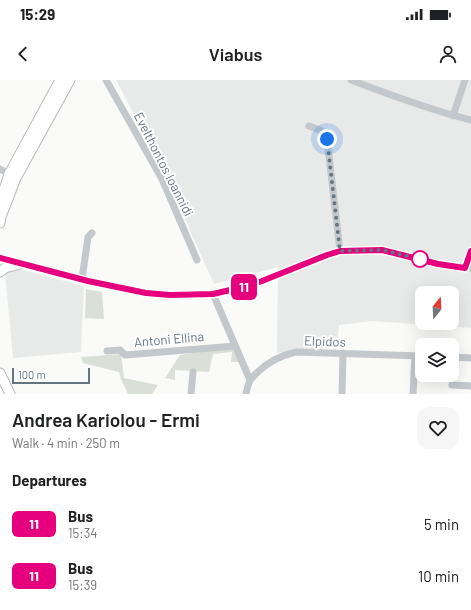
<!DOCTYPE html>
<html lang="en">
<head>
<meta charset="utf-8">
<style>
	body { margin:0; font-family:Barlow,sans-serif; background:#f6f6f6; color:#202124; height:100vh; display:flex; flex-direction:column; font-size:15px; white-space:nowrap }
	* { box-sizing:border-box; margin:0 }
	p { font-size:13px; color:#757577 }
	.icon { flex:none; width:22px; height:22px; fill:none; stroke:currentColor; stroke-width:2; stroke-linecap:round; stroke-linejoin:round }
	.map { position:relative; height:314px; overflow:hidden }
	.details { display:flex; flex-direction:column; background:#fff; flex:1 }
	.details>* { flex:none }
	.badge { padding:0 8px; border-radius:6px; font-size:14px; line-height:26px }
	.needle { width:26px; rotate:18deg }
	.controls { position:absolute; left:415px; top:206px; display:grid; gap:8px }
	.controls a { display:grid; place-items:center; width:44px; height:44px; border-radius:8px; background:#fff; box-shadow:0 4px 16px #0002; font-size:20px }
	.scale { position:absolute; left:12px; bottom:10px; width:78px; box-sizing:border-box; padding-left:4px; border:2px solid #657683; border-top:0; font-size:11px; line-height:14px; white-space:nowrap; color:#657683; -webkit-text-stroke:3px #fff; paint-order:stroke }
	.you { position:absolute; width:20px; height:20px; margin:-10px; border:3px solid #fff; border-radius:50%; background:#1a73e8; box-shadow:0 0 0 6px #1a73e833 }
	.map>.badge { position:absolute; translate:-50% -50%; box-shadow:0 0 0 2px #fff }
	h2 { padding:0 12px; font-size:15px; line-height:36px }
	.round { display:grid; place-items:center; flex:none; width:42px; height:42px; border-radius:12px; background:#f6f6f6 }
	.summary { display:flex; align-items:center; justify-content:space-between; height:68px; padding:0 12px }
	h1 { font-size:19px; font-weight:600; line-height:30px }
	ul { padding:0; list-style:none }
	li { display:flex; align-items:center; gap:12px; height:52px; padding:0 12px }
	li div { flex:1 }
	li b { display:block; font-size:15px }
	li em { font-style:normal }
	li .badge { min-width:44px; font-weight:700; text-align:center }
	.status { display:flex; justify-content:space-between; align-items:center; height:28px; padding:0 20px; background:#fff; direction:ltr }
	.status svg { height:11px; fill:currentColor }
	header { display:flex; justify-content:space-between; align-items:center; height:52px; padding:0 12px; background:#fff; font-size:18px; font-weight:600 }
	.map>svg:first-child { display:block }
	.built { fill:#e8e9e9; fill-rule:evenodd }
	.green { fill:#dadfd7 }
	.lines { fill:none; stroke-linecap:round; stroke-linejoin:round }
	.major-casing { stroke:#b5babe; stroke-width:11 }
	.minor { stroke:#c3c8cc; stroke-width:7 }
	.major { stroke:#fff; stroke-width:9 }
	.line-casing { stroke:#fff; stroke-width:9 }
	.line { stroke:#e6007e; stroke-width:6 }
	.walk { stroke:#657683; stroke-width:4; stroke-dasharray:0 7.2 }
	.stop-dot { fill:#fff; stroke:#e6007e; stroke-width:2 }
	.labels { text-anchor:middle; dominant-baseline:central; stroke-width:4; stroke-linejoin:round; paint-order:stroke }
	.street-label { font-size:13px; fill:#657683; stroke:#fff }
</style>
</head>
<body>
<div class="status"><b>15:29</b><svg viewBox="0 0 49 12"><path d="M0 12V9h3v3zM5 12V6h3v6zM10 12V3h3v9zM15 12V0h3v12zM26 1h20v11H26zM47 4h2v5h-2z"/></svg></div>
<header><svg class="icon" aria-label="back" viewBox="0 0 24 24"><path d="M15 5l-7 7 7 7"/></svg>Viabus<svg class="icon" aria-label="person" viewBox="0 0 24 24"><circle cx="12" cy="8" r="4"/><path d="M4 21q1-7 8-7t8 7"/></svg></header>
<div class="map">
<svg width="471" height="314" viewBox="0 0 471 314">
	<rect width="100%" height="100%" fill="#fafaf8"/>
	<!-- built -->
	<path class="built" d="M 116,0 L 471,0 L 471,248 L 372,241 L 339,245 L 337,267 L 277,273 L 278,187 L 214,204 L 161,86 ZM 422,213 L 452,213 L 452,243 L 422,243 Z
		M 16,188 L 84,206 L 81,272 L 13,278 L 5,192 Z"/>
	<!-- green -->
	<path class="green" d="M 86,209 L 102,212 L 104,239 L 85,238 Z
		M 231,267 L 238,276 L 241,283 L 238,282 L 231,282 L 232,272 L 213,274 L 209,292 L 175,290 L 175,300 L 165,298 L 180,275 Z
		M 121,274 L 124,298 L 158,305 L 152,314 L 128,314 L 121,299 L 119,292 L 83,283 L 81,277 Z"/>
	<g class="lines">
		<defs>
			<path id="major" d="M 0,122 L 9,94 L 60,0
				M 0,143 L 1,137 L 16,98 L 70,0
				M 0,192 L 5,188 L 20,184
				M 0,293 L 10,314"/>
		</defs>
		<!-- major casing -->
		<use href="#major" class="major-casing"/>
		<!-- minor -->
		<path class="minor" d="M 106,0 L 162,99 L 197,180
			M 351,0 C 390,15 430,30 471,40
			M 453,36 L 465,0
			M 309,46 L 320,50 L 327,59 L 340,171
			M 0,89 L 12,96
			M 0,178 L 88,201 L 146,213 L 170,215 L 213,214 L 243,207 L 287,192 L 327,175 L 340,171 L 382,170 L 438,184 L 471,188
			M 465,188 L 471,171
			M 82,199 L 88,157 L 92,153
			M 213,214 L 250,300
			M 107,271 L 120,270 L 125,275 L 235,266
			M 452,277 L 471,278
			M 452,305 L 471,306
			M 191,314 L 193,292
			M 246,314 C 247,309 248,303 251,299 C 263,285 278,276 296,272 L 422,276
			M 342,314 L 343,273
			M 413,314 L 415,276"/>
		<!-- major -->
		<use href="#major" class="major"/>
	</g>
	<g class="lines">
		<defs>
			<path id="line" d="M 0,178 L 88,201 L 146,213 L 170,215 L 213,214 L 243,207 L 262,201 L 327,175 L 340,171 L 382,170 L 438,184 L 465,188 L 471,171"/>
		</defs>
		<!-- line casing -->
		<use href="#line" class="line-casing"/>
		<!-- line -->
		<use href="#line" class="line"/>
		<!-- walk -->
		<path class="walk" d="M 327,59 L 340,171 L 382,170 L 420,179"/>
	</g>
	<!-- markers -->
	<circle class="stop-dot" cx="420" cy="179" r="8"/>
	<g class="labels">
		<!-- street labels -->
		<g class="street-label">
			<text transform="translate(164 84) rotate(63)">Evelthontos Ioannidi</text>
			<text transform="translate(169 259) rotate(-5)">Antoni Ellina</text>
			<text transform="translate(325 261) rotate(2)">Elpidos</text>
		</g>
	</g>
</svg>
<div class="controls">
<a><svg class="needle" viewBox="-14 -14 28 28"><path d="M0-13l5 13h-10z" fill="#e53935"/><path d="M0 13l5-13h-10z" fill="#757577"/></svg></a>
<a><svg class="icon" aria-label="layers" viewBox="0 0 24 24"><path d="M12 4l9 5-9 5-9-5zM3 14l9 5 9-5"/></svg></a>
</div>
<div class="scale">100 m</div>
<div class="you" style="left:327px;top:59px"></div>
<b class="badge" style="left:244px;top:207px;background:#e6007e;color:#fff">11</b>
</div>
<section class="details">
<div class="summary"><div><h1>Andrea Kariolou - Ermi</h1><p>Walk · 4 min · 250 m</p></div><a class="round"><svg class="icon" aria-label="heart" viewBox="0 0 24 24"><path d="M12 20l-8-8c-3-5 5-10 8-4 3-6 11-1 8 4z"/></svg></a></div>
<h2>Departures</h2>
<ul>
<li><span class="badge" style="background:#e6007e;color:#fff">11</span><div><b>Bus</b><p>15:34</p></div><em>5 min</em></li>
<li><span class="badge" style="background:#e6007e;color:#fff">11</span><div><b>Bus</b><p>15:39</p></div><em>10 min</em></li>
</ul>
</section>
</body>
</html>
